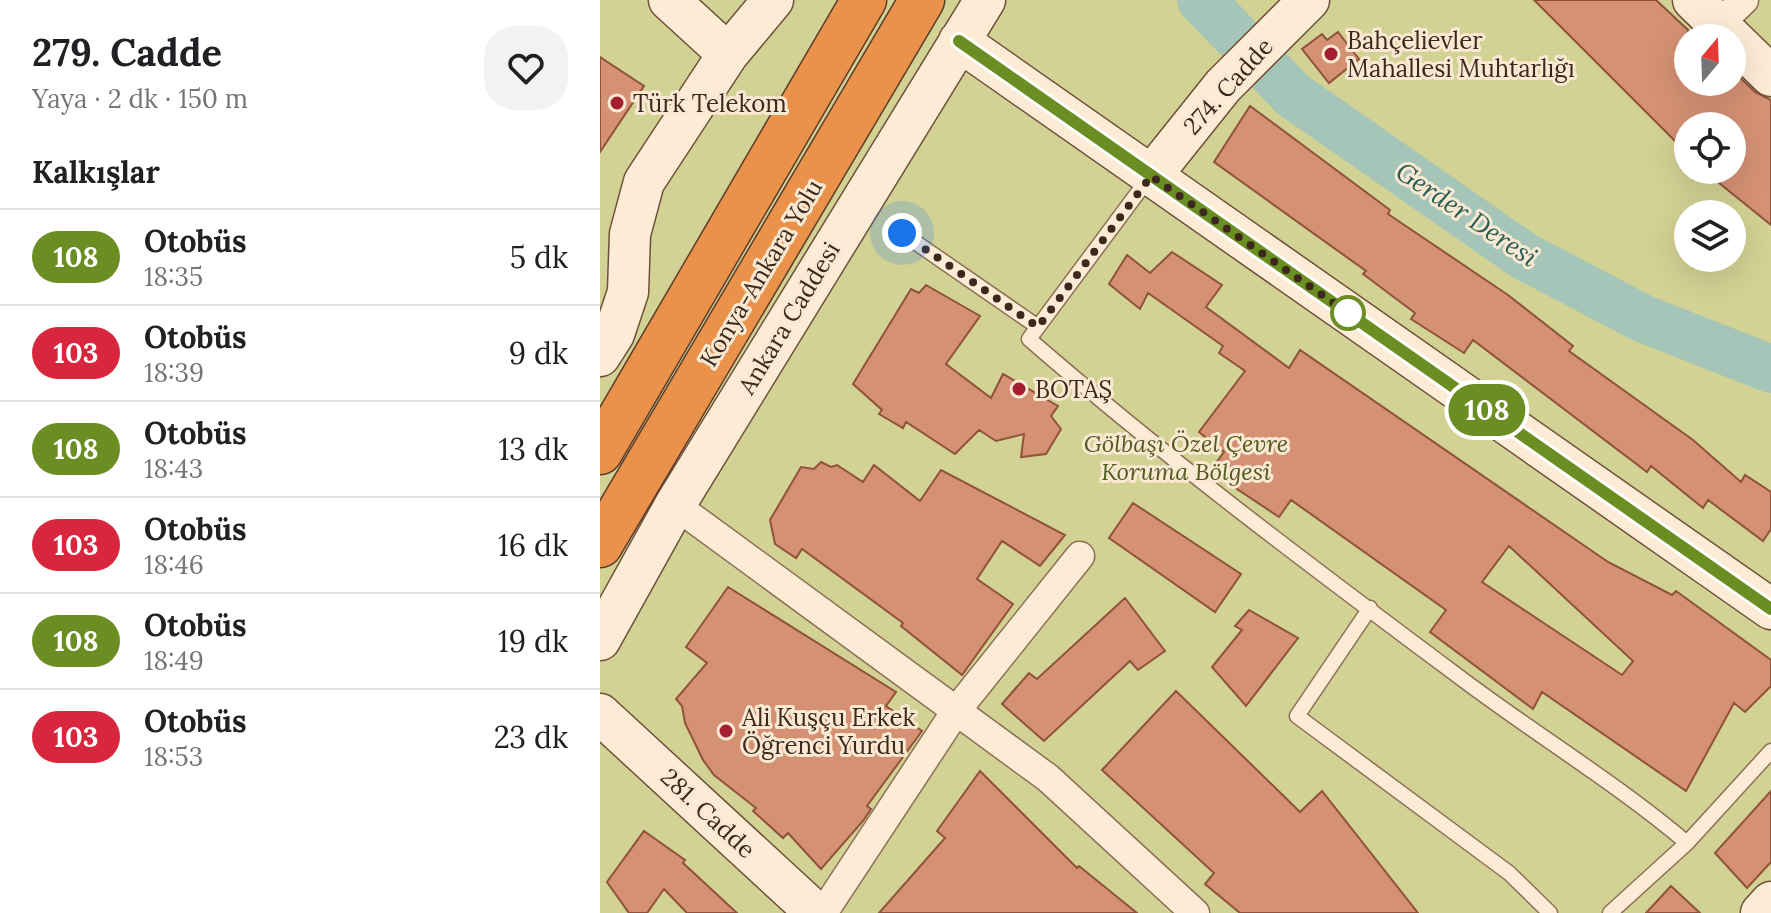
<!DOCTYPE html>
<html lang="tr">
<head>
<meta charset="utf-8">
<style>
	body { margin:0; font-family:Lora,serif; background:#f2f2f2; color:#202124; height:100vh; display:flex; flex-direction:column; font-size:30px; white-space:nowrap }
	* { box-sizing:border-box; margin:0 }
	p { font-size:26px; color:#757577 }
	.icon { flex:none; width:44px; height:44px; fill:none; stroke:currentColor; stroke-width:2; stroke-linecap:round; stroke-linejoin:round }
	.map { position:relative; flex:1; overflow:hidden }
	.side { display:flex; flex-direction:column; background:#fff; width:600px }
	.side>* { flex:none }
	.badge { padding:0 16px; border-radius:26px; font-size:28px; line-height:52px }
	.needle { width:52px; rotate:19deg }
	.buttons { position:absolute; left:1074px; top:24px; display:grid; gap:16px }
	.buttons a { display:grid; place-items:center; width:72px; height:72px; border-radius:50%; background:#fff; box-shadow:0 8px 32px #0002; font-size:40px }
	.you { position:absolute; width:40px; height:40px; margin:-20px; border:6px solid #fff; border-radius:50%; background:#1a73e8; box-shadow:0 0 0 12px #1a73e833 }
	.map>.badge { position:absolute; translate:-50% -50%; box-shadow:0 0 0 4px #fff }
	h2 { padding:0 32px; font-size:30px; line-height:72px }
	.round { display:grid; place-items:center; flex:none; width:84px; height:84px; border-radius:32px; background:#f2f2f2 }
	.summary { display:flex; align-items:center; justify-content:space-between; height:136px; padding:0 32px }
	h1 { font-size:38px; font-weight:700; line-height:60px }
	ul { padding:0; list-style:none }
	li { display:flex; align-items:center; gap:24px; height:96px; padding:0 32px; border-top:2px solid #e0e0e0 }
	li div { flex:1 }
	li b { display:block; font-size:30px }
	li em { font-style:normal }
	li .badge { min-width:88px; font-weight:700; text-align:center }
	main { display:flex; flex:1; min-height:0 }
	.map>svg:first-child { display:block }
	.green { fill:#d2d294; fill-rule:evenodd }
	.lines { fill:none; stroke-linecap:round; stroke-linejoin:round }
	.river { stroke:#a5c5b8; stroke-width:48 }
	.building { fill:#d59174; stroke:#90523a; stroke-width:2; fill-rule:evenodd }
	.lane-casing { stroke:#8e6e57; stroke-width:17 }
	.street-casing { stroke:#8e6e57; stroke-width:31 }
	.secondary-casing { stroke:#704f3a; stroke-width:43 }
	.highway-casing { stroke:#5c3c2b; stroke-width:47 }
	.lane { stroke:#fcecd6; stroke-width:14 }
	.street { stroke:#fcecd6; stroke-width:28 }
	.secondary { stroke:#fcecd6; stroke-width:40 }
	.highway { stroke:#ea914a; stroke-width:44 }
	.line-casing { stroke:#fff; stroke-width:18 }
	.line { stroke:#6b8e23; stroke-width:12 }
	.walk { stroke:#3d281d; stroke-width:8; stroke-dasharray:0 14.4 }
	.poi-dot { fill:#a42030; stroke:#f9e9d2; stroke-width:3 }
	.stop-dot { fill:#fff; stroke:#6b8e23; stroke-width:4 }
	.labels { text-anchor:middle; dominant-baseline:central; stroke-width:6; stroke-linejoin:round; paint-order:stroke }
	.poi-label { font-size:24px; fill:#3d281d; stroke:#f9e9d2; text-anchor:start }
	.street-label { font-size:24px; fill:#3d281d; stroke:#f9e9d2 }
	.park-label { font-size:24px; font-style:italic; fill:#535b21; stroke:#f9e9d2 }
	.water-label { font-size:26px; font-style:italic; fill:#2a5e55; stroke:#f9e9d2 }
</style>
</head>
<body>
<main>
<section class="side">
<div class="summary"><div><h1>279. Cadde</h1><p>Yaya · 2 dk · 150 m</p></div><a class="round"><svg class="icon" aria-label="heart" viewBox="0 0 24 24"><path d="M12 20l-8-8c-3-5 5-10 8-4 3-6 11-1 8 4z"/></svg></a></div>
<h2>Kalkışlar</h2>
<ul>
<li><span class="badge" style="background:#6b8e23;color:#fff">108</span><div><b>Otobüs</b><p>18:35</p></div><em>5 dk</em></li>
<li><span class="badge" style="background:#d7263d;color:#fff">103</span><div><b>Otobüs</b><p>18:39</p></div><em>9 dk</em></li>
<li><span class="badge" style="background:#6b8e23;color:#fff">108</span><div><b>Otobüs</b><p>18:43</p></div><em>13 dk</em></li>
<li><span class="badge" style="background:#d7263d;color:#fff">103</span><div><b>Otobüs</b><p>18:46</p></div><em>16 dk</em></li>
<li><span class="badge" style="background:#6b8e23;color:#fff">108</span><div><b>Otobüs</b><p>18:49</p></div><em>19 dk</em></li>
<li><span class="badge" style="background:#d7263d;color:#fff">103</span><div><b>Otobüs</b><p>18:53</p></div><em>23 dk</em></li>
</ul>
</section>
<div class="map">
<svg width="1171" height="913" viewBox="0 0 1171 913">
	<rect width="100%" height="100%" fill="#f2dec2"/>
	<!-- green -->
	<path class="green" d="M 0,0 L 1171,0 L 1171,913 L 0,913 ZM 1088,38 L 1132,38 L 1132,82 L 1088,82 ZM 1088,126 L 1132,126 L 1132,170 L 1088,170 ZM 1088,214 L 1132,214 L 1132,258 L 1088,258 Z"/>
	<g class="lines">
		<!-- river -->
		<path class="river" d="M 601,0 L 693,95 L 924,256 L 1042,318 L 1171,369"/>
	</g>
	<!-- building -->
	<path class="building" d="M 934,0 L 1056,0 L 1088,30 L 1088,82 L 1132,82 L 1132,70 L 1155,92 L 1171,100 L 1171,225 L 1103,170 L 1132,170 L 1132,126 L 1088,126 L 1088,154 Z
		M 738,32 L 759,59 L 729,83 L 702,49 L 722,34 L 727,40 Z
		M 0,57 L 44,86 L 0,152 Z
		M 650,106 L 790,210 L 788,214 L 908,295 L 973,346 L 969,351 L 1093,440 L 1141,482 L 1145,475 L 1171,492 L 1171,529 L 1163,541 L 1108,500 L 1103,508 L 1051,466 L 1047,472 L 873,340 L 864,353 L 811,319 L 815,313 L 763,274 L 766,271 L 614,162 Z
		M 572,252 L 622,285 L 606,307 L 689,368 L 700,350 L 1008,562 L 1072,595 L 1076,591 L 1171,660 L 1171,686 L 1145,712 L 1134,703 L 1086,791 L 942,692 L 933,709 L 830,632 L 846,610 L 691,500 L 679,517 L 610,471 L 624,452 L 599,432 L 645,371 L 619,353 L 623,346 L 548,293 L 540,309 L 509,284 L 527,255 L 550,273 ZM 909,546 L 1033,661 L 1022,675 L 882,582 Z
		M 326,285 L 380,316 L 346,364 L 391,398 L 403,374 L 458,406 L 451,416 L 461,429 L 446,454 L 421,457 L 424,434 L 396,441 L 379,430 L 355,454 L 306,422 L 303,428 L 279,414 L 282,410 L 253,384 L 311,289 L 319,293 Z
		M 221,462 L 231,467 L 237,465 L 263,482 L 274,465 L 320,501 L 341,470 L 465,535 L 440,566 L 402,541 L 377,579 L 413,604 L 362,675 L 301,626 L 303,623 L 202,549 L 196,558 L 175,544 L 170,520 L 201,467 L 214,469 Z
		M 533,503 L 641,574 L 615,612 L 509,538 Z
		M 128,587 L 296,692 L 286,706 L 322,731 L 267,806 L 271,809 L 263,821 L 221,869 L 188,833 L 183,838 L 153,811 L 156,808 L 114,775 L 103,760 L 85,723 L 82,706 L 76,699 L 107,663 L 86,647 Z
		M 525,598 L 565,651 L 538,670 L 530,661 L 444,741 L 402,704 L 429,673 L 437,679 Z
		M 649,610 L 698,638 L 646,706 L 612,667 L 642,630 L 635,626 Z
		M 576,691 L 700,812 L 722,791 L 818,913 L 640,913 L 605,884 L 614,873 L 502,770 Z
		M 380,771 L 477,868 L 479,866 L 537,913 L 279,913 L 345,838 L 337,831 Z
		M 1171,791 L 1171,862 L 1147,888 L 1115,853 Z
		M 44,831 L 85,860 L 83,863 L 137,913 L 87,913 L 64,889 L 47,913 L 29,913 L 7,882 Z
		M 1071,886 L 1100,913 L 1046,913 Z"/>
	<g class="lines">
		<defs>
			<path id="lane" d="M 548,179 L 429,339 C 567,459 712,567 858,676 C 933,733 1015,782 1087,843
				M 302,233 L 438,327
				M 770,608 L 697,716 L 909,873 L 950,913
				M 1010,913 L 1087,843 L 1171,751"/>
			<path id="street" d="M 1118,25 L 1144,0
				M 75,505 L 448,778 L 595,913
				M 223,913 L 356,711 L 480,556"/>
			<path id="secondary" d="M 69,0 L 128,54
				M 1093,0 L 1171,76
				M 359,41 L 1171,609
				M 551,176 L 623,86 L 709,0
				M 0,356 L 14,334 L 28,292 L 30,234 L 44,182 L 128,54 L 173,0
				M 0,640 L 75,505 L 385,0
				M 0,714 L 216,913
				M 1161,913 L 1171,902"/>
			<path id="highway" d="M 0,452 L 264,0
				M 0,545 L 322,0"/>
		</defs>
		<!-- lane casing -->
		<use href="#lane" class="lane-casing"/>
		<!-- street casing -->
		<use href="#street" class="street-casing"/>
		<!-- secondary casing -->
		<use href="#secondary" class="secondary-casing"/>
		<!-- highway casing -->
		<use href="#highway" class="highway-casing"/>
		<!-- lane -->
		<use href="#lane" class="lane"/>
		<!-- street -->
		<use href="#street" class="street"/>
		<!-- secondary -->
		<use href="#secondary" class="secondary"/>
		<!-- highway -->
		<use href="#highway" class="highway"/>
	</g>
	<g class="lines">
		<defs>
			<path id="line" d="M 359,41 L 1171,609"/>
		</defs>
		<!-- line casing -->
		<use href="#line" class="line-casing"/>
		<!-- line -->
		<use href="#line" class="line"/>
		<!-- walk -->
		<path class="walk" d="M 302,233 L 438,327 L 551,176 L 758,320 L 748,313"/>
	</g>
	<!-- markers -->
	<g class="poi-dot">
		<circle cx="731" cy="54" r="8"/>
		<circle cx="17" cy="103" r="8"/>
		<circle cx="419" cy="389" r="8"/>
		<circle cx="126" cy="731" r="8"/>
	</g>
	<circle class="stop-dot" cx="748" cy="313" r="16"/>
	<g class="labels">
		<!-- poi labels -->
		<g class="poi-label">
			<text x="747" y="40">Bahçelievler<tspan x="747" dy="28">Mahallesi Muhtarlığı</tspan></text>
			<text x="33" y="103">Türk Telekom</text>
			<text x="435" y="389">BOTAŞ</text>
			<text x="142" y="717">Ali Kuşçu Erkek<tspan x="142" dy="28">Öğrenci Yurdu</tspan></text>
		</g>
		<!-- street labels -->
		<g class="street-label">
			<text transform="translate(628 86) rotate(-48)">274. Cadde</text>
			<text transform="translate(161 273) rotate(-59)">Konya-Ankara Yolu</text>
			<text transform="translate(189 318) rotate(-59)">Ankara Caddesi</text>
			<text transform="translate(108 813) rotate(43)">281. Cadde</text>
		</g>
		<!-- park labels -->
		<g class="park-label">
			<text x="586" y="443">Gölbaşı Özel Çevre<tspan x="586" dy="28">Koruma Bölgesi</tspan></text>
		</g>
		<!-- water labels -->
		<g class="water-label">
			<text transform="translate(867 214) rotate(34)">Gerder Deresi</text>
		</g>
	</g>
</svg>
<div class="buttons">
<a><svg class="needle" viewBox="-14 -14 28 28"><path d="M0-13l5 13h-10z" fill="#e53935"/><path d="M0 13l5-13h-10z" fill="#757577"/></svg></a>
<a><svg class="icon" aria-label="locate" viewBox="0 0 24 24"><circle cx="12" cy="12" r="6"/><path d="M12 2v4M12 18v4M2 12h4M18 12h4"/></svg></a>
<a><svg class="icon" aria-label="layers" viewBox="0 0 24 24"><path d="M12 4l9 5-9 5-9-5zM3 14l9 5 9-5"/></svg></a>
</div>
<div class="you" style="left:302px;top:233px"></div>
<b class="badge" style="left:887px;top:410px;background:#6b8e23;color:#fff">108</b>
</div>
</main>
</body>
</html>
